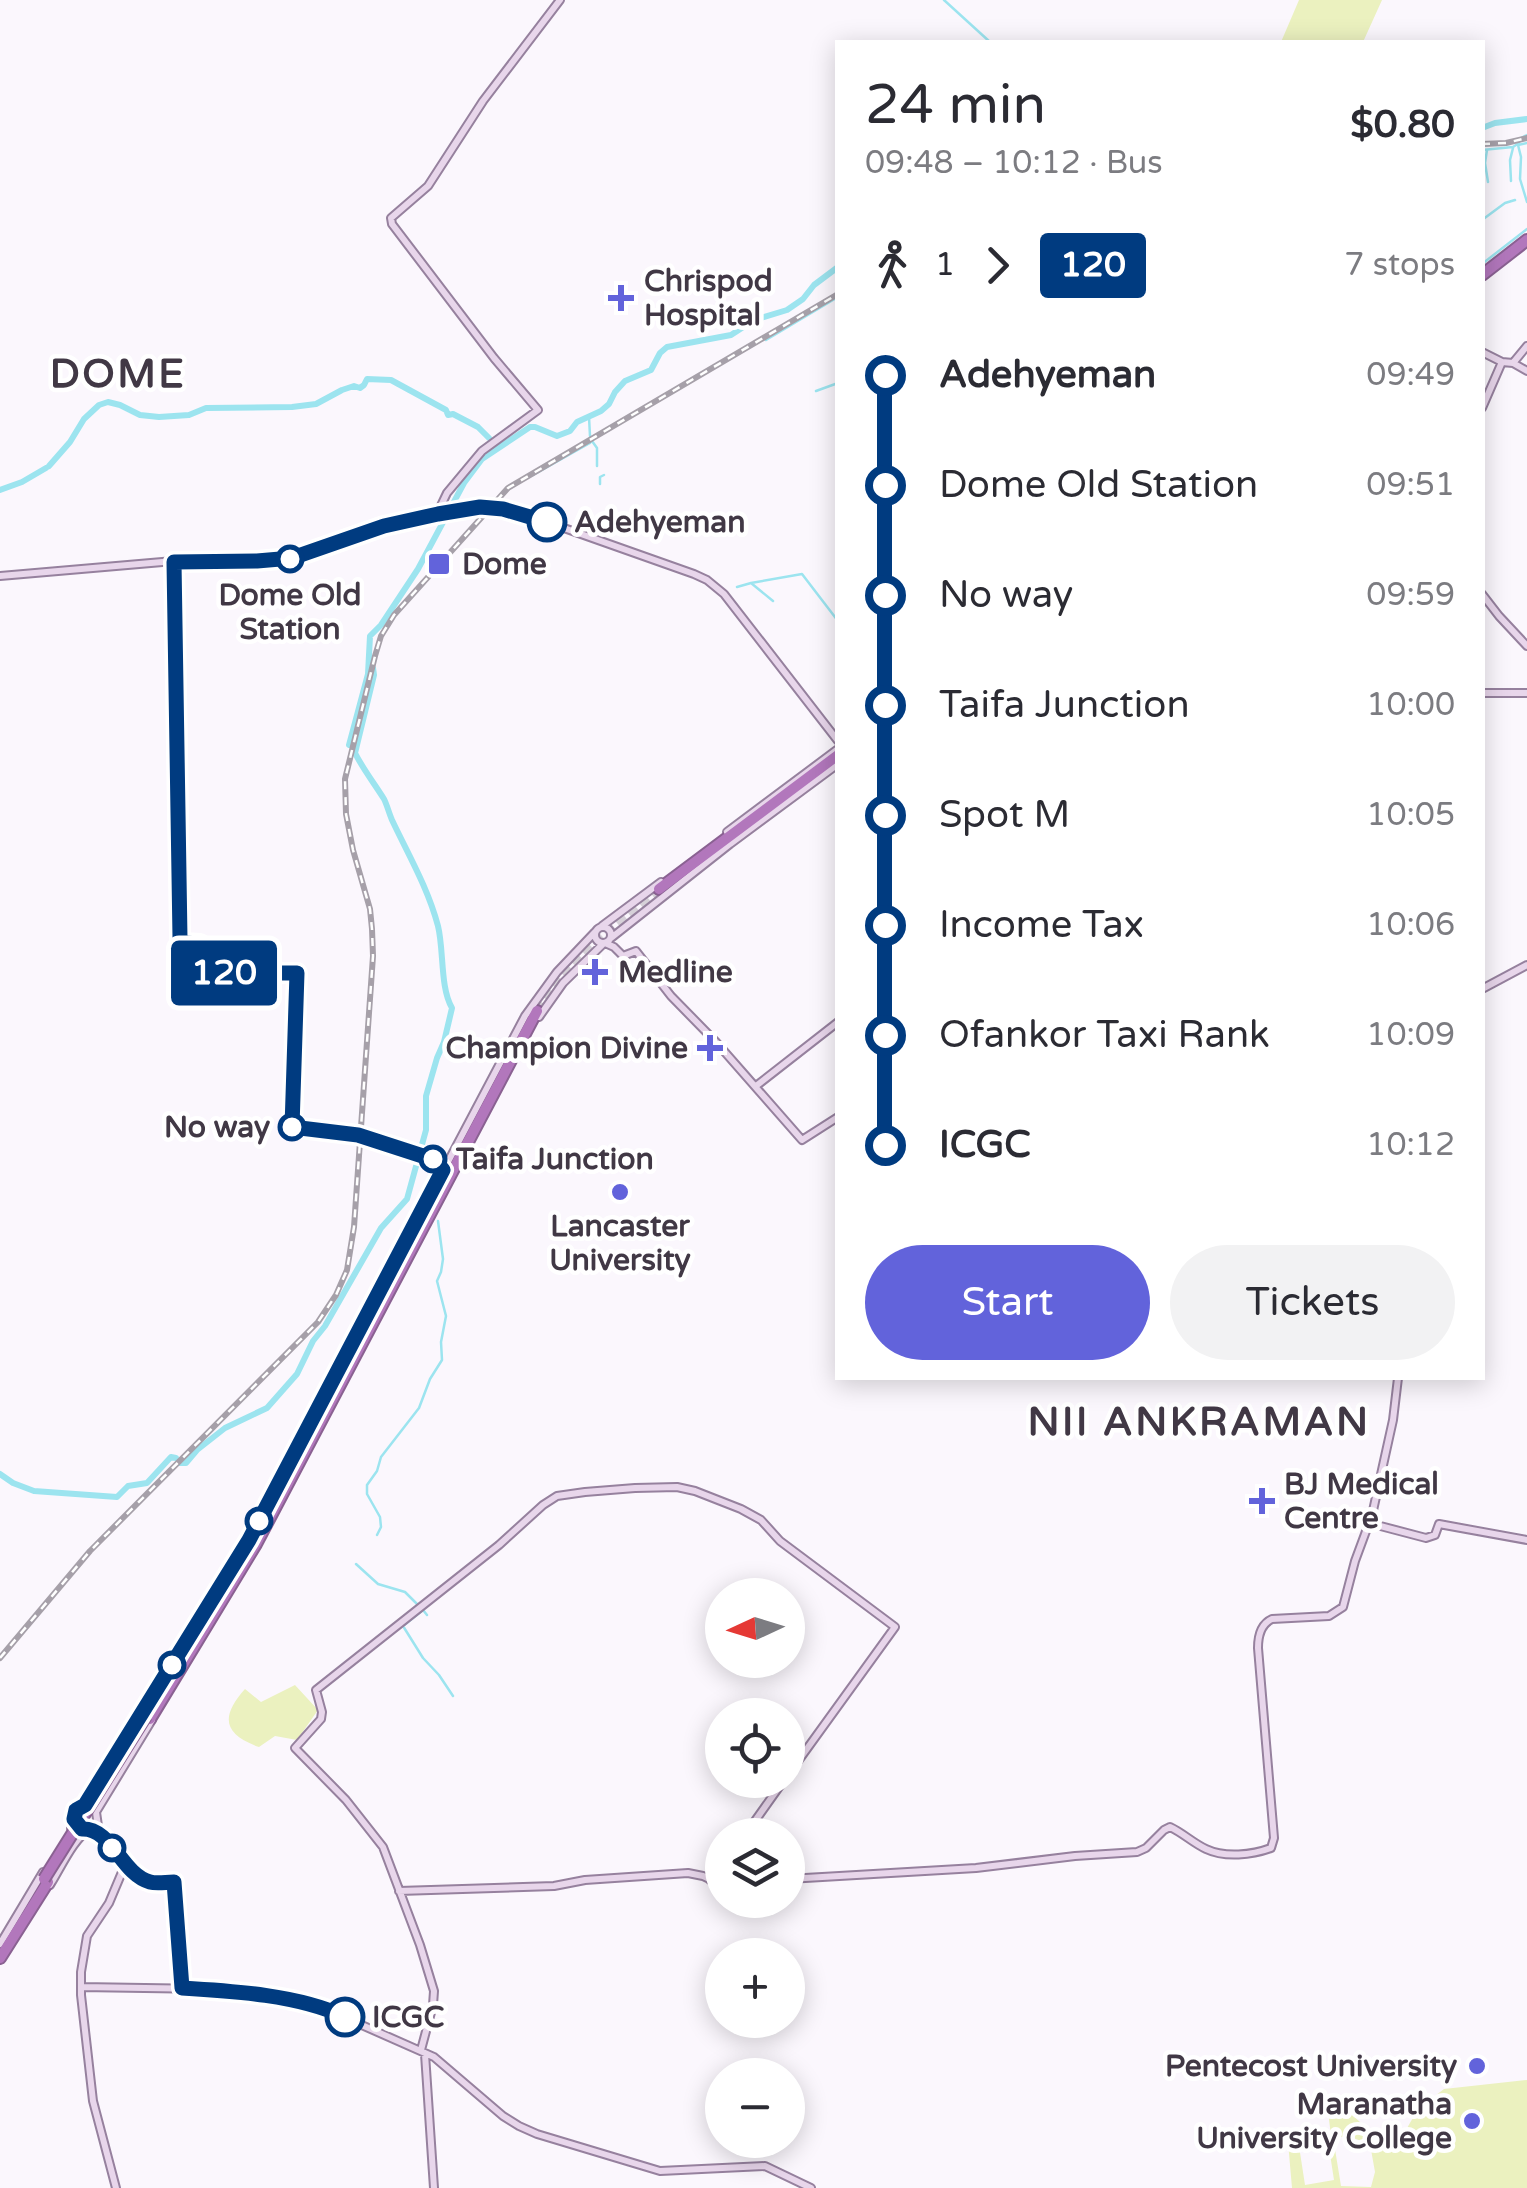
<!DOCTYPE html>
<html lang="en">
<head>
<meta charset="utf-8">
<style>
	body { margin:0; font-family:"Varela Round",sans-serif; background:#f2f2f3; color:#2b2b33; height:100vh; display:flex; flex-direction:column; font-size:38px; white-space:nowrap }
	* { box-sizing:border-box; margin:0 }
	p { font-size:32px; color:#7c7c81 }
	.icon { flex:none; width:55px; height:55px; fill:none; stroke:currentColor; stroke-width:2; stroke-linecap:round; stroke-linejoin:round }
	.map { position:relative; flex:1; overflow:hidden }
	.details { position:absolute; left:835px; top:40px; width:650px; height:1340px; display:flex; flex-direction:column; background:#fff; border-radius:0px; box-shadow:0 5px 25px #0003 }
	.details>* { flex:none }
	.badge { padding:0 20px; border-radius:8px; font-size:35px; line-height:65px }
	.needle { width:65px; rotate:266deg }
	.fabs { position:absolute; left:705px; top:1578px; display:grid; gap:20px }
	.fabs a { display:grid; place-items:center; width:100px; height:100px; border-radius:50%; background:#fff; box-shadow:0 5px 25px #0003; font-size:50px }
	.map>.badge { position:absolute; translate:-50% -50%; box-shadow:0 0 0 5px #fff }
	.legs { display:flex; align-items:center; gap:15px; height:110px; padding:0 30px; font-size:32px }
	.legs p { margin-inline-start:auto }
	.headline { display:flex; align-items:center; justify-content:space-between; height:170px; padding:0 30px }
	h1 { font-size:55px; font-weight:600; line-height:75px }
	.cta { display:flex; gap:20px; margin-top:auto; padding:20px 30px }
	.cta a { flex:1; height:115px; border-radius:60px; background:#6263db; color:#fff; font-size:40px; font-weight:600; line-height:115px; text-align:center }
	.cta a+a { background:#f2f2f3; color:#2b2b33 }
	ul { padding:0 30px; list-style:none }
	li { display:flex; align-items:center; gap:35px; height:110px; font-size:38px }
	li i { display:grid; place-items:center; width:15px; height:100%; margin:0 12px; background:currentColor }
	li i::after { content:''; width:25px; height:25px; margin:-12px; border:8px solid; border-radius:50%; background:#fff }
	li p { margin-inline-start:auto }
	li:first-child i { background:linear-gradient(#0000 50%,currentColor 0) }
	li:last-child i { background:linear-gradient(currentColor 50%,#0000 0) }
	.map>svg:first-child { display:block }
	.green { fill:#ebf1bf; fill-rule:evenodd }
	.lines { fill:none; stroke-linecap:round; stroke-linejoin:round }
	.stream { stroke:#9ce4ef; stroke-width:2.5 }
	.river { stroke:#9ce4ef; stroke-width:6 }
	.highway-tunnel { stroke:#d6d1d8; stroke-width:10; stroke-dasharray:10 5; stroke-linecap:butt }
	.secondary-casing { stroke:#96819e; stroke-width:10 }
	.highway-casing { stroke:#8a6192; stroke-width:14 }
	.secondary { stroke:#e8d6eb; stroke-width:6 }
	.highway { stroke:#b277bc; stroke-width:10 }
	.rail-casing { stroke:#a6a0a9; stroke-width:6 }
	.rail { stroke:#fff; stroke-width:2.5; stroke-dasharray:8; stroke-linecap:butt }
	.highway-bridge-casing { stroke:#8a6192; stroke-width:14; stroke-linecap:butt }
	.highway-bridge { stroke:#b277bc; stroke-width:10 }
	.line-1-casing { stroke:#fff; stroke-width:22 }
	.line-1 { stroke:#003b80; stroke-width:15 }
	.poi-dot { fill:#6263db; stroke:#fff; stroke-width:4 }
	.stop-1-dot { fill:#fff; stroke:#003b80; stroke-width:5 }
	.labels { text-anchor:middle; dominant-baseline:central; stroke-width:9; stroke-linejoin:round; paint-order:stroke }
	.poi-label { font-size:30px; font-weight:bold; fill:#413845; stroke:#fff; text-anchor:start }
	.stop-label { font-size:30px; font-weight:bold; fill:#413845; stroke:#fff; text-anchor:start }
	.district-label { font-size:40px; font-weight:bold; letter-spacing:2.5px; fill:#413845; stroke:#fff }
</style>
</head>
<body>
<div class="map">
<svg width="1527" height="2188" viewBox="0 0 1527 2188">
	<rect width="100%" height="100%" fill="#fbf7fd"/>
	<!-- green -->
	<path class="green" d="M 1299,0 L 1382,0 L 1363,42 L 1281,42 Z
		M 295,1685 L 318,1710 L 297,1740 L 275,1736 L 259,1747 C 222,1734 221,1716 245,1689 L 261,1702 Z
		M 1527,2080 L 1527,2188 L 1292,2188 L 1288,2142 L 1331,2136 L 1328,2111 L 1347,2110 L 1375,2136 L 1395,2149 L 1418,2109 L 1444,2089 ZM 1333,2137 L 1350,2137 L 1370,2144 L 1375,2172 L 1371,2187 L 1341,2186 ZM 1328,2141 L 1334,2180 L 1305,2185 L 1299,2146 Z"/>
	<g class="lines">
		<!-- stream -->
		<path class="stream" d="M 944,0 L 990,42
			M 1527,143 L 1518,145 L 1521,157 L 1520,179 L 1527,202
			M 1482,150 L 1513,147 L 1519,143 L 1519,139 L 1527,135
			M 1487,150 L 1485,163 L 1488,182
			M 1511,181 L 1510,160 L 1513,148
			M 1482,220 L 1505,203 L 1515,200
			M 1482,264 L 1527,229
			M 766,340 L 838,297
			M 816,391 L 838,383
			M 589,417 L 590,436
			M 592,441 L 597,448 L 597,466
			M 533,475 L 590,443 L 591,440
			M 600,484 L 600,477 L 604,475
			M 751,583 L 802,574 L 838,621
			M 737,587 L 751,583 L 773,601
			M 368,665 L 370,665
			M 377,1535 L 381,1527 L 380,1517 L 367,1494 L 367,1485 L 377,1471 L 381,1457 L 419,1408 L 430,1379 L 442,1360 L 441,1342 L 446,1316 L 437,1281 L 441,1272 L 443,1259 L 438,1221
			M 356,1564 L 378,1584 L 405,1592 L 418,1605
			M 427,1615 L 423,1610 L 403,1626 L 423,1658 L 439,1675 L 453,1696"/>
		<!-- river -->
		<path class="river" d="M 1482,128 L 1495,123 L 1527,119
			M 49,466 L 70,442 L 84,419 L 99,405 L 108,402 L 120,405 L 140,415 L 159,417 L 189,415 L 206,408 L 292,407 L 316,404 L 342,390 L 354,386 L 360,388 L 364,385 L 367,379 L 391,380 L 446,410 L 448,415 L 453,414 L 478,427 L 489,438
			M 0,490 L 22,482 L 46,468
			M 349,745 L 368,674 L 370,636 L 381,625 L 418,569 L 464,483 L 482,459 L 530,427 L 535,427 L 557,436 L 570,431 L 577,422 L 601,411 L 609,404 L 615,392 L 625,381 L 651,370 L 660,353 L 667,347 L 731,335 L 754,320 L 787,310 L 803,299 L 814,285 L 838,267
			M 179,1463 L 186,1463 L 197,1450 L 225,1428 L 267,1408 L 297,1374 L 313,1341 L 325,1326 L 381,1228 L 407,1199 L 426,1130 L 426,1096 L 437,1058 L 444,1042 L 452,1008 C 440,988 444,950 438,926 C 428,888 408,854 392,820 C 389,813 387,805 384,799 C 374,783 363,769 355,753 L 374,675 L 373,668
			M 0,1474 L 13,1483 L 34,1491 L 117,1497 L 128,1486 L 147,1483 L 171,1457 L 176,1458"/>
		<!-- highway-tunnel -->
		<path class="highway-tunnel" d="M 534,1009 C 570,959 611,927 659,889"/>
		<defs>
			<path id="secondary" d="M 1482,352 L 1502,362 L 1513,363 L 1527,371
				M 1513,363 L 1527,346
				M 1482,408 L 1502,362
				M 437,514 L 447,493 L 482,451 L 538,410 L 494,358 L 392,224 L 391,218 L 428,186 L 483,101 L 560,0
				M 0,576 L 174,561 L 245,562 L 292,559 L 384,526 L 442,513 L 489,507 L 547,522 L 694,574 L 707,580 L 724,594 L 838,741
				M 1482,594 L 1499,616 L 1527,646
				M 1482,693 L 1527,693
				M 727,832 L 838,749
				M 602,926 L 661,882
				M595 935a8 8 0 1 1 16 0a8 8 0 1 1-16 0Z
				M 611,938 L 730,844 L 838,764
				M 605,943 L 614,947 L 623,956 L 636,951 L 671,996 L 716,1042 L 802,1140 L 838,1117
				M 1482,989 L 1527,965
				M 539,1017 L 563,983 L 603,944
				M 756,1086 L 838,1022
				M 1369,1523 L 1426,1538 L 1435,1535 L 1439,1524 L 1527,1540
				M 141,1716 L 249,1539 L 525,1016 L 557,972 L 595,932
				M 71,1828 L 76,1810 L 85,1805 L 89,1799
				M 90,1829 L 99,1833 L 125,1865 L 109,1903 L 87,1936 L 81,1972 L 81,1995 L 93,2101 L 116,2188
				M 99,1833 L 96,1812 L 152,1720
				M 745,1835 L 784,1780
				M 788,1879 L 976,1868 L 1075,1856 L 1137,1852 L 1146,1848 L 1164,1830 L 1170,1827 C 1183,1833 1193,1843 1206,1849 C 1225,1858 1252,1855 1271,1848 L 1274,1838 L 1258,1648 C 1258,1636 1261,1624 1272,1619 L 1329,1616 L 1343,1607 L 1355,1561 L 1372,1515 L 1393,1420 L 1398,1378
				M 710,1880 L 722,1866
				M 50,1885 C 62,1866 73,1839 92,1827
				M 399,1891 L 554,1886 L 585,1880 L 688,1873 L 703,1876 L 722,1885
				M 0,1944 L 43,1872
				M 81,1987 L 208,1989 L 288,2000 L 321,2007 L 434,2057 L 503,2116 L 519,2126 L 537,2134 L 660,2171 L 765,2166 L 811,2188
				M 421,2050 L 433,2005 L 434,1991 L 420,1945 L 383,1847 L 346,1800 L 295,1748 L 321,1719 L 322,1712 L 316,1690 L 499,1545 L 543,1505 L 557,1496 L 585,1492 L 635,1488 L 677,1487 L 695,1491 L 741,1509 L 761,1520 L 780,1541 L 895,1627 L 788,1775
				M 425,2054 L 434,2188"/>
			<path id="highway" d="M 1482,275 L 1527,240
				M 659,889 L 838,755
				M 150,1719 L 256,1544 L 537,1011
				M 0,1958 L 48,1882"/>
		</defs>
		<!-- secondary casing -->
		<use href="#secondary" class="secondary-casing"/>
		<!-- highway casing -->
		<use href="#highway" class="highway-casing"/>
		<!-- secondary -->
		<use href="#secondary" class="secondary"/>
		<!-- highway -->
		<use href="#highway" class="highway"/>
		<defs>
			<path id="rail" d="M 1482,144 L 1506,143 L 1527,138
				M 0,1658 L 90,1551 L 318,1322 L 336,1295 L 347,1270 L 354,1227 L 373,956 L 372,929 L 370,909 L 353,850 L 346,814 L 345,779 L 375,656 L 381,636 L 394,615 L 508,488 L 838,294"/>
		</defs>
		<!-- rail casing -->
		<use href="#rail" class="rail-casing"/>
		<!-- rail -->
		<use href="#rail" class="rail"/>
		<defs>
			<path id="highway-bridge" d="M 44,1879 L 146,1716"/>
		</defs>
		<!-- highway-bridge casing -->
		<use href="#highway-bridge" class="highway-bridge-casing"/>
		<!-- highway-bridge -->
		<use href="#highway-bridge" class="highway-bridge"/>
	</g>
	<g class="lines">
		<defs>
			<path id="line-1" d="M 345,2017 C 299,1995 233,1991 182,1988 L 174,1882 C 166,1882 157,1884 150,1882 C 121,1874 112,1828 82,1829 L 74,1819 L 76,1810 L 85,1805 L 249,1540 L 443,1170 L 435,1160 L 358,1135 L 292,1127 L 297,973 L 211,973 L 207,969 L 204,947 L 200,944 L 184,943 L 180,938 L 174,562 L 257,561 L 292,558 L 384,526 L 438,514 L 480,507 L 503,509 L 547,522"/>
		</defs>
		<!-- line-1 casing -->
		<use href="#line-1" class="line-1-casing"/>
		<!-- line-1 -->
		<use href="#line-1" class="line-1"/>
	</g>
	<!-- markers -->
	<g class="poi-dot">
		<path d="M616 283h10v10h10v10h-10v10h-10v-10h-10v-10h10z"/>
		<rect x="427" y="552" width="24" height="24" rx="5"/>
		<path d="M590 957h10v10h10v10h-10v10h-10v-10h-10v-10h10z"/>
		<path d="M705 1033h10v10h10v10h-10v10h-10v-10h-10v-10h10z"/>
		<circle cx="620" cy="1192" r="10"/>
		<path d="M1257 1486h10v10h10v10h-10v10h-10v-10h-10v-10h10z"/>
		<circle cx="1477" cy="2066" r="10"/>
		<circle cx="1472" cy="2121" r="10"/>
	</g>
	<g class="stop-1-dot">
		<circle cx="547" cy="522" r="18"/>
		<circle cx="290" cy="559" r="12"/>
		<circle cx="292" cy="1127" r="12"/>
		<circle cx="433" cy="1159" r="12"/>
		<circle cx="259" cy="1521" r="12"/>
		<circle cx="172" cy="1665" r="12"/>
		<circle cx="112" cy="1848" r="12"/>
		<circle cx="345" cy="2017" r="18"/>
	</g>
	<g class="labels">
		<!-- poi labels -->
		<g class="poi-label">
			<text x="644" y="281">Chrispod<tspan x="644" dy="34">Hospital</tspan></text>
			<text x="462" y="564">Dome</text>
			<text x="618" y="972">Medline</text>
			<text x="688" y="1048" text-anchor="end">Champion Divine</text>
			<text x="620" y="1226" text-anchor="middle">Lancaster<tspan x="620" dy="34">University</tspan></text>
			<text x="1284" y="1484">BJ Medical<tspan x="1284" dy="34">Centre</tspan></text>
			<text x="1457" y="2066" text-anchor="end">Pentecost University</text>
			<text x="1452" y="2104" text-anchor="end">Maranatha<tspan x="1452" dy="34">University College</tspan></text>
		</g>
		<!-- stop labels -->
		<g class="stop-label">
			<text x="574" y="522">Adehyeman</text>
			<text x="290" y="595" text-anchor="middle">Dome Old<tspan x="290" dy="34">Station</tspan></text>
			<text x="270" y="1127" text-anchor="end">No way</text>
			<text x="456" y="1159">Taifa Junction</text>
			<text x="372" y="2017">ICGC</text>
		</g>
		<!-- district labels -->
		<g class="district-label">
			<text x="118" y="374">DOME</text>
			<text x="1199" y="1422">NII ANKRAMAN</text>
		</g>
	</g>
</svg>
<div class="fabs">
<a><svg class="needle" viewBox="-14 -14 28 28"><path d="M0-13l5 13h-10z" fill="#e53935"/><path d="M0 13l5-13h-10z" fill="#7c7c81"/></svg></a>
<a><svg class="icon" aria-label="locate" viewBox="0 0 24 24"><circle cx="12" cy="12" r="6"/><path d="M12 2v4M12 18v4M2 12h4M18 12h4"/></svg></a>
<a><svg class="icon" aria-label="layers" viewBox="0 0 24 24"><path d="M12 4l9 5-9 5-9-5zM3 14l9 5 9-5"/></svg></a>
<a>+</a>
<a>−</a>
</div>
<b class="badge" style="left:224px;top:973px;background:#003b80;color:#fff">120</b>
<section class="details">
<div class="headline"><div><h1>24 min</h1><p>09:48 – 10:12 · Bus</p></div><b>$0.80</b></div>
<div class="legs"><svg class="icon" aria-label="walk" viewBox="0 0 24 24"><circle cx="13" cy="4" r="2"/><path d="M13 8l-2 6 4 7M11 14l-3 7M7 12l3-4h3l4 4"/></svg>1<svg class="icon" aria-label="forward" viewBox="0 0 24 24"><path d="M9 5l7 7-7 7"/></svg><b class="badge" style="background:#003b80;color:#fff">120</b><p>7 stops</p></div>
<ul>
<li><i style="color:#003b80"></i><b>Adehyeman</b><p>09:49</p></li>
<li><i style="color:#003b80"></i><span>Dome Old Station</span><p>09:51</p></li>
<li><i style="color:#003b80"></i><span>No way</span><p>09:59</p></li>
<li><i style="color:#003b80"></i><span>Taifa Junction</span><p>10:00</p></li>
<li><i style="color:#003b80"></i><span>Spot M</span><p>10:05</p></li>
<li><i style="color:#003b80"></i><span>Income Tax</span><p>10:06</p></li>
<li><i style="color:#003b80"></i><span>Ofankor Taxi Rank</span><p>10:09</p></li>
<li><i style="color:#003b80"></i><b>ICGC</b><p>10:12</p></li>
</ul>
<div class="cta"><a>Start</a><a>Tickets</a></div>
</section>
</div>
</body>
</html>
